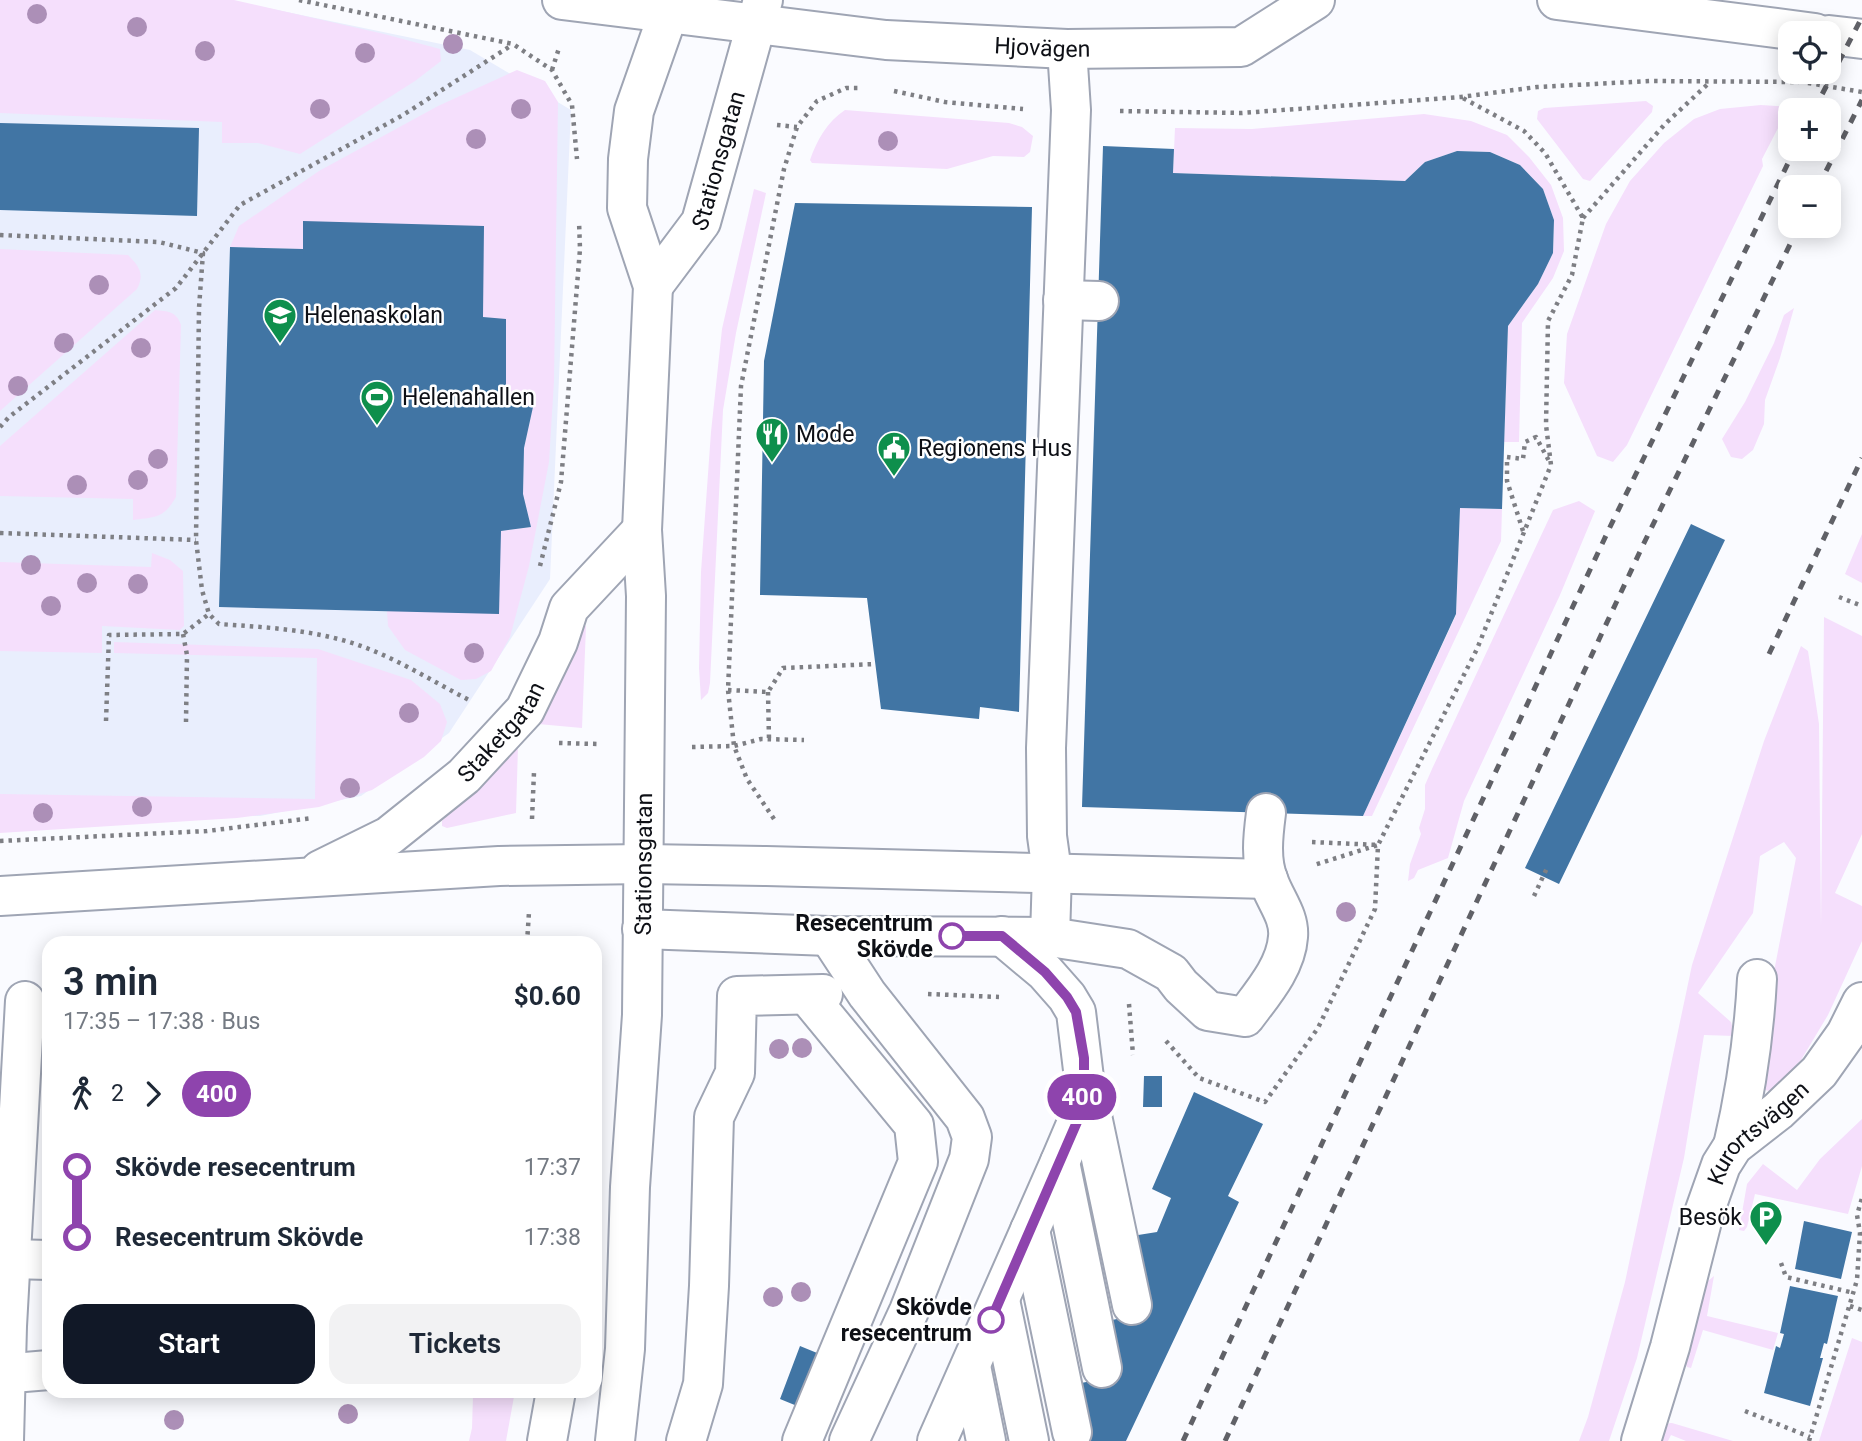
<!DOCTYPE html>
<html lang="en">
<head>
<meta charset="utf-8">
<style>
	body { margin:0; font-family:Roboto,sans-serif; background:#f2f2f3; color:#1f2937; height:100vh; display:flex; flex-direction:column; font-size:26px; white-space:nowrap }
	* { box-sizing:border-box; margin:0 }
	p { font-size:23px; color:#747a83 }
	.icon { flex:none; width:38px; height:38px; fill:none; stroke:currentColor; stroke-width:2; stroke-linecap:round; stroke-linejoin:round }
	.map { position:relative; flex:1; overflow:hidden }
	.panel { position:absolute; left:42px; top:936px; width:560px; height:462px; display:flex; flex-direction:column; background:#fff; border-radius:21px; box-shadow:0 4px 18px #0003 }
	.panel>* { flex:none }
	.badge { padding:0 14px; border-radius:23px; font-size:24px; line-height:46px }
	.tools { position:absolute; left:1778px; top:21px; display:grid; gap:14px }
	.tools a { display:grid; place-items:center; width:63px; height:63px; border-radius:14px; background:#fff; box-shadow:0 4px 18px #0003; font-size:35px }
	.map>.badge { position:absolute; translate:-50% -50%; box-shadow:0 0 0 4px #fff }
	.legs { display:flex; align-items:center; gap:10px; height:77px; padding:0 21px; font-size:23px }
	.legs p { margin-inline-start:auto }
	.summary { display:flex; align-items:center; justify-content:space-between; height:119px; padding:0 21px }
	h1 { font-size:38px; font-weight:600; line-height:52px }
	.cta { display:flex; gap:14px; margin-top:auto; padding:14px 21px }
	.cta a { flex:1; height:80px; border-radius:21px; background:#111827; color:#fff; font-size:28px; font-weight:600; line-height:80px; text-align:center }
	.cta a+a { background:#f2f2f3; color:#1f2937 }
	ul { padding:0 21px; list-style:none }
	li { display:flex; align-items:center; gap:24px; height:70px; font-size:26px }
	li i { display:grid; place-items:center; width:10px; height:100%; margin:0 9px; background:currentColor }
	li i::after { content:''; width:18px; height:18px; margin:-9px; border:5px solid; border-radius:50%; background:#fff }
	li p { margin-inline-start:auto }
	li:first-child i { background:linear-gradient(#0000 50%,currentColor 0) }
	li:last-child i { background:linear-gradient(currentColor 50%,#0000 0) }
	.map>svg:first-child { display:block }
	.built { fill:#e9eefd }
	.green { fill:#f5dffc }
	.building { fill:#4175a4 }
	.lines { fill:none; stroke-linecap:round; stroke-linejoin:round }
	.minor-casing { stroke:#9fa5b4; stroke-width:42 }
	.major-casing { stroke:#9fa5b4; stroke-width:42 }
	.path { stroke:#7e7f84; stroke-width:4.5; stroke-dasharray:3.5 5; stroke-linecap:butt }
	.minor { stroke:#fff; stroke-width:38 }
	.major { stroke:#fff; stroke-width:38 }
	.rail { stroke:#606167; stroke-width:5; stroke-dasharray:9 9; stroke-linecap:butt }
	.tree { fill:#ac8fb7 }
	.line-1-casing { stroke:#fff; stroke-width:16 }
	.line-1 { stroke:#8e44ad; stroke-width:10 }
	.stop-1-dot { fill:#fff; stroke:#8e44ad; stroke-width:3.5 }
	.labels { text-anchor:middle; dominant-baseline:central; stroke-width:5; stroke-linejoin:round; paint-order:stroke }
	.street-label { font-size:23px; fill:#0e1016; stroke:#fff }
	.poi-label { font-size:23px; fill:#0e1016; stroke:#fff; text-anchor:start }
	.stop-label { font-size:23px; font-weight:bold; fill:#0e1016; stroke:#fff; text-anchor:end }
</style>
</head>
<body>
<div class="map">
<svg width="1862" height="1441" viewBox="0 0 1862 1441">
	<rect width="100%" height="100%" fill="#fafbff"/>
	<!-- built -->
	<path class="built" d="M 0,0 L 229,0 L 470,50 L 571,110 L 550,579 L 449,733 L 361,796 L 260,816 L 0,814 Z"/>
	<!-- green -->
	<path class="green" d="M 0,0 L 234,0 L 384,34 L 440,49 L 441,61 L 415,81 L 300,154 L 258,143 L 222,143 L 222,122 L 0,113 Z
		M 517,70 L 545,81 L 558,102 L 554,381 L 549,462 L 529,566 L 510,637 L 491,671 L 476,679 L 461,680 L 405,650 L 388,626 L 387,611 L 501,531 L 531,527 L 523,494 L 524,448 L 533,407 L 506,403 L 506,320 L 483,317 L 303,249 L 230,247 L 239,226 L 319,171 L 438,106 Z
		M 1646,101 L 1653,106 L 1652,112 L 1590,181 L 1583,179 L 1537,119 L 1538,111 L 1544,108 Z
		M 1761,105 L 1789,107 L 1762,159 L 1763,166 L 1627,445 L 1613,462 L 1597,456 L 1564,383 L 1567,334 L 1606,224 L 1630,181 L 1664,143 L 1694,119 L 1720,109 Z
		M 845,110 L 1009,123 L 1022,127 L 1033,136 L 1030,152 L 1024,157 L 993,156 L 947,169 L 812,163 L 810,160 C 817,140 827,122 845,110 Z
		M 1424,114 L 1471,121 L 1507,135 L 1529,157 L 1551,185 L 1563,218 L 1564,251 L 1553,278 L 1522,323 L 1519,442 L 1504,442 L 1508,326 L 1538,284 L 1553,253 L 1554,220 L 1543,189 L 1520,165 L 1490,152 L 1457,151 L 1425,162 L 1405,181 L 1173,173 L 1175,128 L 1252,129 Z
		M 754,189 L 766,193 L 736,333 L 723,410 L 710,683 L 708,693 L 701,700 L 699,668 L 701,572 L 711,432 L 722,329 Z
		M 0,249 L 128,255 C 139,266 145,274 137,289 L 0,411 Z
		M 1794,308 L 1780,358 L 1765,400 L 1764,424 L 1753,450 L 1742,459 L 1731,457 L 1722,439 L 1745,402 L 1774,343 L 1784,315 Z
		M 155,310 C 168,311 177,312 181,325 L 176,497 C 164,518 156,517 133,520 L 133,499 L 0,496 L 0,446 Z
		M 1579,501 L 1595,511 L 1560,595 L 1464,801 L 1448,858 L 1418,870 L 1414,878 L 1408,881 L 1410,864 L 1421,834 L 1419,828 L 1425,809 L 1425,785 L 1432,769 L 1553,510 Z
		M 1460,508 L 1502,509 L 1501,541 L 1372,816 L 1363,816 L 1456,615 Z
		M 1862,534 L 1862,583 L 1845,574 Z
		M 152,553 L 170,560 L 183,571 L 184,626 L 180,630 L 102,626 L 102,653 L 0,651 L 0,562 L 151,567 Z
		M 1824,617 L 1862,636 L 1862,834 L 1835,893 L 1862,906 L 1862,941 L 1828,1015 L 1801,1060 L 1774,1088 L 1769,1091 L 1761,1089 L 1764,1023 L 1796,858 L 1784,842 L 1760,856 L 1753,913 L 1698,993 L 1731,1022 L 1735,1036 L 1704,1035 L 1684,1158 L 1637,1358 L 1609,1441 L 1579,1441 L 1588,1417 L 1625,1282 L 1692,965 L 1764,741 L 1801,646 L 1808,651 L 1819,724 L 1821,927 Z
		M 582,626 L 586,626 L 582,728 L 538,724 Z
		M 114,642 L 318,649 L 411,680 L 440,704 L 447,722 L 441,741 L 424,757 L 372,790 L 319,807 L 237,818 L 0,833 L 0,794 L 315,799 L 317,658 L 114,653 Z
		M 518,747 L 516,813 L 447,828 L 442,826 L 442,821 L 446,817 L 485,783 Z
		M 1862,1119 L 1862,1166 L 1848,1214 L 1755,1194 L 1747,1227 L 1744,1231 L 1739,1230 L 1747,1184 L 1763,1164 L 1797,1190 L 1820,1159 Z
		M 1714,1276 L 1707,1316 L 1778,1333 L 1773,1350 L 1703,1330 L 1691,1368 L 1687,1367 L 1685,1362 L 1705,1290 L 1708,1281 Z
		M 1852,1338 L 1862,1342 L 1862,1441 L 1819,1441 Z
		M 471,1391 L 515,1391 L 506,1441 L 469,1441 L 472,1428 L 473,1396 Z
		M 1670,1423 L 1672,1423 L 1733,1441 L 1686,1441 L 1671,1435 L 1668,1441 L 1662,1441 L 1668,1424 Z"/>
	<!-- building -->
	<path class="building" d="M 0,123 L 199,128 L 197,216 L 0,210 Z
		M 1103,146 L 1174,149 L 1173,173 L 1405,181 L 1425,162 L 1457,151 L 1490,152 L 1520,165 L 1543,189 L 1554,220 L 1553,253 L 1538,284 L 1508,326 L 1502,509 L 1460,508 L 1456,614 L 1363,816 L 1082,807 Z
		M 795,203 L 1032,207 L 1019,712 L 980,707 L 979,719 L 881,709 L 867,598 L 760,595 L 764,361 Z
		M 303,221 L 484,226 L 483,317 L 506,319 L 506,403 L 533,407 L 524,448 L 523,494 L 531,527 L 501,531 L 499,614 L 219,607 L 230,247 L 303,249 Z
		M 1691,524 L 1725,540 L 1559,884 L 1525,868 Z
		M 1144,1076 L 1162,1076 L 1162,1107 L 1143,1107 Z
		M 1194,1092 L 1263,1124 L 1228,1196 L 1239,1202 L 1126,1441 L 1087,1441 L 1076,1384 L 1117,1376 L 1107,1321 L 1147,1313 L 1132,1236 L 1157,1232 L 1171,1198 L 1152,1189 Z
		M 1804,1221 L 1852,1232 L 1841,1279 L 1795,1269 Z
		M 1790,1286 L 1838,1296 L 1827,1344 L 1824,1343 L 1820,1358 L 1823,1358 L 1810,1406 L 1764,1393 L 1776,1346 L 1780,1348 L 1784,1334 L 1780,1333 Z
		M 800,1346 L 822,1355 L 802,1408 L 780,1399 Z"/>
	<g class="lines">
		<defs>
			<g id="minor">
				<path id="s1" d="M 653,286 L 701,222 L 763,0"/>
				<path d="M 1063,300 L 1099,301"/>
				<path id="s2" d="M 320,870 L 389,836 L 464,776 L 525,710 L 558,642 L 569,608 L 642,530"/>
				<path d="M 0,896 L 499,866 L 645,864 L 766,866 L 1268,879"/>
				<path d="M 642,929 L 829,936 L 1050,937 L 1128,949 L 1171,973 L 1181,986 L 1208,1011 L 1245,1017 C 1262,994 1286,967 1288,937 C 1290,917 1276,901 1269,882 C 1260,861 1263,836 1266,813"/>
				<path d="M 829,936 L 867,994 L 965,1118 L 972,1137 L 969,1159 L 909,1311 L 849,1441"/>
				<path d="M 1002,936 L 1045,972 L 1067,997 L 1076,1012 L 1084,1078 L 1132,1305"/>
				<path d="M 1050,937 L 1052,872 L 1047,836 L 1046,748 L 1071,110 L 1067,49"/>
				<path d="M 1733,1146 C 1746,1090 1754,1037 1757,979"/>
				<path d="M 1060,1162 L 1102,1368"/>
				<path d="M 1030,1230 L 1072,1432"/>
				<path d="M 10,1259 L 49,1260"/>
				<path d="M 1000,1300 L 1029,1441"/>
				<path d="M 971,1366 L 986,1441"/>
				<path d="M 0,1374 L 49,1370"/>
				<path d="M 4,1441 L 7,1326 L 25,1001"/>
				<path d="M 547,1441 L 556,1391"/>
				<path id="s3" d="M 615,1441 L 625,1349 L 630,1187 L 642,1015 L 646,596 L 642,530 L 653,286 L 627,208 L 628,159 L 634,111 L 673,0"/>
				<path d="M 686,1441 L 703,1384 L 709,1286 L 714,1117 L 735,1073 L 737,996 L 823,994"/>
				<path d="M 802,1441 L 918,1162 L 914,1125 L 807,995"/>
				<path d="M 937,1441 L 1060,1162 L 1080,1115 L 1083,1091"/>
				<path id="s4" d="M 1641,1441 L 1670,1347 L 1704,1213 L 1721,1165 L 1733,1146 L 1778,1111 L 1819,1072 L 1846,1034 L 1862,1002"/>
			</g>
			<g id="major">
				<path id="s5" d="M 562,0 L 886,40 L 1067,49 L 1241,47 L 1315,0"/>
				<path d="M 1557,0 L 1815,33"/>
				<path d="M 1829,35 L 1862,39"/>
			</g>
		</defs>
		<!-- minor casing -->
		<use href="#minor" class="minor-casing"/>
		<!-- major casing -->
		<use href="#major" class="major-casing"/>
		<!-- path -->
		<path class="path" d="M 299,0 L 513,44 L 552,70 L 572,105 L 577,159
			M 552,70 L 559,48
			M 1808,83 L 1862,92
			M 894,91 L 945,102 L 1023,109
			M 1120,111 L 1242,113 L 1461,97 L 1537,87 L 1650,81 L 1799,82
			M 777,125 L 797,127
			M 1583,218 L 1665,124 L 1709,83
			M 0,235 L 159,242 L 203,253 L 199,308 L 196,540 L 202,590 L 209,614 L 219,624 C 261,627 302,629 342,640 C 387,652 428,679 469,700
			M 0,427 L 9,417 L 176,288 L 240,205 L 403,115 L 512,45
			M 1523,531 L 1507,481 L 1507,457 L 1523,459 L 1525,442 L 1536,437 L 1549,461
			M 0,533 L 196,540
			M 540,566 L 561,482 L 580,249 L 579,221
			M 1839,597 L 1862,606
			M 183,634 L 187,655 L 186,722
			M 728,690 L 768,692 L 783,668 L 875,664
			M 768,692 L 769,739
			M 106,721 L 109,635 L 183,634 L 209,614
			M 559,743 L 599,744
			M 692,747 L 734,746 L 761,739 L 804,740
			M 532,819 L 534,772
			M 774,819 L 747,779 L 734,746 L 728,690 L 741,386 L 784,169 L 797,127 L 817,101 L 846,88 L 861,88
			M 0,841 L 207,831 L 313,818
			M 1312,842 L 1378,845 L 1477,649 L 1551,465 L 1546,425 L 1548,321 L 1572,275 L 1583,218 L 1545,153 L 1524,131 L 1461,97
			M 1534,896 L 1547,868
			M 527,943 L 529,912
			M 928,994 L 999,997
			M 1129,1004 L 1133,1055
			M 1166,1041 L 1199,1078 L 1265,1102 L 1318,1028 L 1375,909 L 1378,845 L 1314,865
			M 1781,1263 L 1786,1277 L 1854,1293
			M 1850,1306 L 1862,1310
			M 1745,1411 L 1810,1437
			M 1809,1441 L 1857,1280 L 1860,1233 L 1857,1215 L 1862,1198"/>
		<!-- minor -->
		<use href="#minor" class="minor"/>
		<!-- major -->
		<use href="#major" class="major"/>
		<!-- rail -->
		<path class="rail" d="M 1814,110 L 1862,17
			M 1818,187 L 1862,100
			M 1769,654 L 1862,458
			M 1183,1441 L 1610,527 L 1795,149
			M 1225,1441 L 1644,543 L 1799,226"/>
	</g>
	<!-- trees -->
	<g class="tree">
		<circle cx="37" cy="14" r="10"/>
		<circle cx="137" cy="27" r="10"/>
		<circle cx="453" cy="44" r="10"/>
		<circle cx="205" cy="51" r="10"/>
		<circle cx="365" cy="53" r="10"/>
		<circle cx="320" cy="109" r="10"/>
		<circle cx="521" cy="109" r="10"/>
		<circle cx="476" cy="139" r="10"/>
		<circle cx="888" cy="141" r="10"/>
		<circle cx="99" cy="285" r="10"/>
		<circle cx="64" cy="343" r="10"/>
		<circle cx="141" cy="348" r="10"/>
		<circle cx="18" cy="386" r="10"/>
		<circle cx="158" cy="459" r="10"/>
		<circle cx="138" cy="480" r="10"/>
		<circle cx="77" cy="485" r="10"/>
		<circle cx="31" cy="565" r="10"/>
		<circle cx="87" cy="583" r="10"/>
		<circle cx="138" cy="584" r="10"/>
		<circle cx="51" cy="606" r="10"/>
		<circle cx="474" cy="653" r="10"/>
		<circle cx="409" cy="713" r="10"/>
		<circle cx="350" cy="788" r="10"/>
		<circle cx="142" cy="807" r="10"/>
		<circle cx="43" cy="813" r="10"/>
		<circle cx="1346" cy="912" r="10"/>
		<circle cx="802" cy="1048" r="10"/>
		<circle cx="779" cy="1049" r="10"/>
		<circle cx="801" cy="1292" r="10"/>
		<circle cx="773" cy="1297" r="10"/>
		<circle cx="348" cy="1414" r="10"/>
		<circle cx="174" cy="1420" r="10"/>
	</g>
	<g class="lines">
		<defs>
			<path id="line-1" d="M 952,936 L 1002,936 L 1045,972 L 1067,997 L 1076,1012 L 1084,1058 L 1084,1078 L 1080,1115 L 991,1320"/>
		</defs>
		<!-- line-1 casing -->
		<use href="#line-1" class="line-1-casing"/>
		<!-- line-1 -->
		<use href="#line-1" class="line-1"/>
	</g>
	<!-- icons -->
	<defs>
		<symbol id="school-pin" viewBox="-11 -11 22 30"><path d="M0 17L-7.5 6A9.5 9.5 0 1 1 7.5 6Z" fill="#0e8f4c" stroke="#fff"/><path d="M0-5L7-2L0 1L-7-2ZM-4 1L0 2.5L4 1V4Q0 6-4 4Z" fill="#fff"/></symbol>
		<symbol id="stadium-pin" viewBox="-11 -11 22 30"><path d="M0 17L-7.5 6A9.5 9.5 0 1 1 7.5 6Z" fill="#0e8f4c" stroke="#fff"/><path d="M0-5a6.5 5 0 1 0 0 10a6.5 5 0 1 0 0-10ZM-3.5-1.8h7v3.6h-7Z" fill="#fff"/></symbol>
		<symbol id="restaurant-pin" viewBox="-11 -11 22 30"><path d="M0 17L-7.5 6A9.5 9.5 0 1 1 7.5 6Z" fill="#0e8f4c" stroke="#fff"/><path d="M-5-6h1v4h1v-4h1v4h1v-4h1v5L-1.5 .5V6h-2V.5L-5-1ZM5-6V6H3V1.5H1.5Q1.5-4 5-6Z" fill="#fff"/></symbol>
		<symbol id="civic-pin" viewBox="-11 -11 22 30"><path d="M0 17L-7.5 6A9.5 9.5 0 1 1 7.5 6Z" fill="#0e8f4c" stroke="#fff"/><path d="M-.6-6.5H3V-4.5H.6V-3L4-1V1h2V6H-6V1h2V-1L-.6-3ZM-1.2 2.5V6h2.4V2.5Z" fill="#fff"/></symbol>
		<symbol id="parking-pin" viewBox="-11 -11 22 30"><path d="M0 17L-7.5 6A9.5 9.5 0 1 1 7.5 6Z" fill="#0e8f4c" stroke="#fff"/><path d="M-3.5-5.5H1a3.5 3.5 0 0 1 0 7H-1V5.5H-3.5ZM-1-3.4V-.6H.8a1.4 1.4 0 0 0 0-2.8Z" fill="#fff"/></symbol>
	</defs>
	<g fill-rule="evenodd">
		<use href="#school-pin" x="261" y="296" width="38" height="52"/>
		<use href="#stadium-pin" x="358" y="378" width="38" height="52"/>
		<use href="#restaurant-pin" x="753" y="415" width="38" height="52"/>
		<use href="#civic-pin" x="875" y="429" width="38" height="52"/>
		<use href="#parking-pin" x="1747" y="1198" width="38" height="52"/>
	</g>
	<!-- markers -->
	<g class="stop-1-dot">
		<circle cx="952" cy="936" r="12"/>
		<circle cx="991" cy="1320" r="12"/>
	</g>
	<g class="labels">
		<!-- street labels -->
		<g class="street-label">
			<text stroke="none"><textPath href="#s5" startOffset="483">Hjovägen</textPath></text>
			<text stroke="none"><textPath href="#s1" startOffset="144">Stationsgatan</textPath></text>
			<text stroke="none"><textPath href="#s2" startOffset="231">Staketgatan</textPath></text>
			<text stroke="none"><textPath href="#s3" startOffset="578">Stationsgatan</textPath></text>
			<text stroke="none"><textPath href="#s4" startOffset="336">Kurortsvägen</textPath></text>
		</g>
		<!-- poi labels -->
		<g class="poi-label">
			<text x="304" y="315">Helenaskolan</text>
			<text x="402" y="397">Helenahallen</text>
			<text x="796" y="434">Mode</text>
			<text x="918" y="448">Regionens Hus</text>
			<text x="1742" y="1217" text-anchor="end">Besök</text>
		</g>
		<!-- stop labels -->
		<g class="stop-label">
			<text x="933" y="923">Resecentrum<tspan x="933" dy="26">Skövde</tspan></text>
			<text x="972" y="1307">Skövde<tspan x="972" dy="26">resecentrum</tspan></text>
		</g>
	</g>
</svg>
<div class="tools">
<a><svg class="icon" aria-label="locate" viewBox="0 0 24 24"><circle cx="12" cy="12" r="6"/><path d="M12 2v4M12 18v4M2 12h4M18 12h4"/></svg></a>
<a>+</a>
<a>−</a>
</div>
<b class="badge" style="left:1082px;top:1097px;background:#8e44ad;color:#fff">400</b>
<section class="panel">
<div class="summary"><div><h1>3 min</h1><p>17:35 – 17:38 · Bus</p></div><b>$0.60</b></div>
<div class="legs"><svg class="icon" aria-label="walk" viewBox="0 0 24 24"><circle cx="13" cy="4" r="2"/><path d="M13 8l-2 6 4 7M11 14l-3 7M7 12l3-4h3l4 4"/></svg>2<svg class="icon" aria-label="forward" viewBox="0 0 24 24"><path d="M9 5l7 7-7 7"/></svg><b class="badge" style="background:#8e44ad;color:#fff">400</b></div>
<ul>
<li><i style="color:#8e44ad"></i><b>Skövde resecentrum</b><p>17:37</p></li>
<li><i style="color:#8e44ad"></i><b>Resecentrum Skövde</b><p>17:38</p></li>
</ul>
<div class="cta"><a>Start</a><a>Tickets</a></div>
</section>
</div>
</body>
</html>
